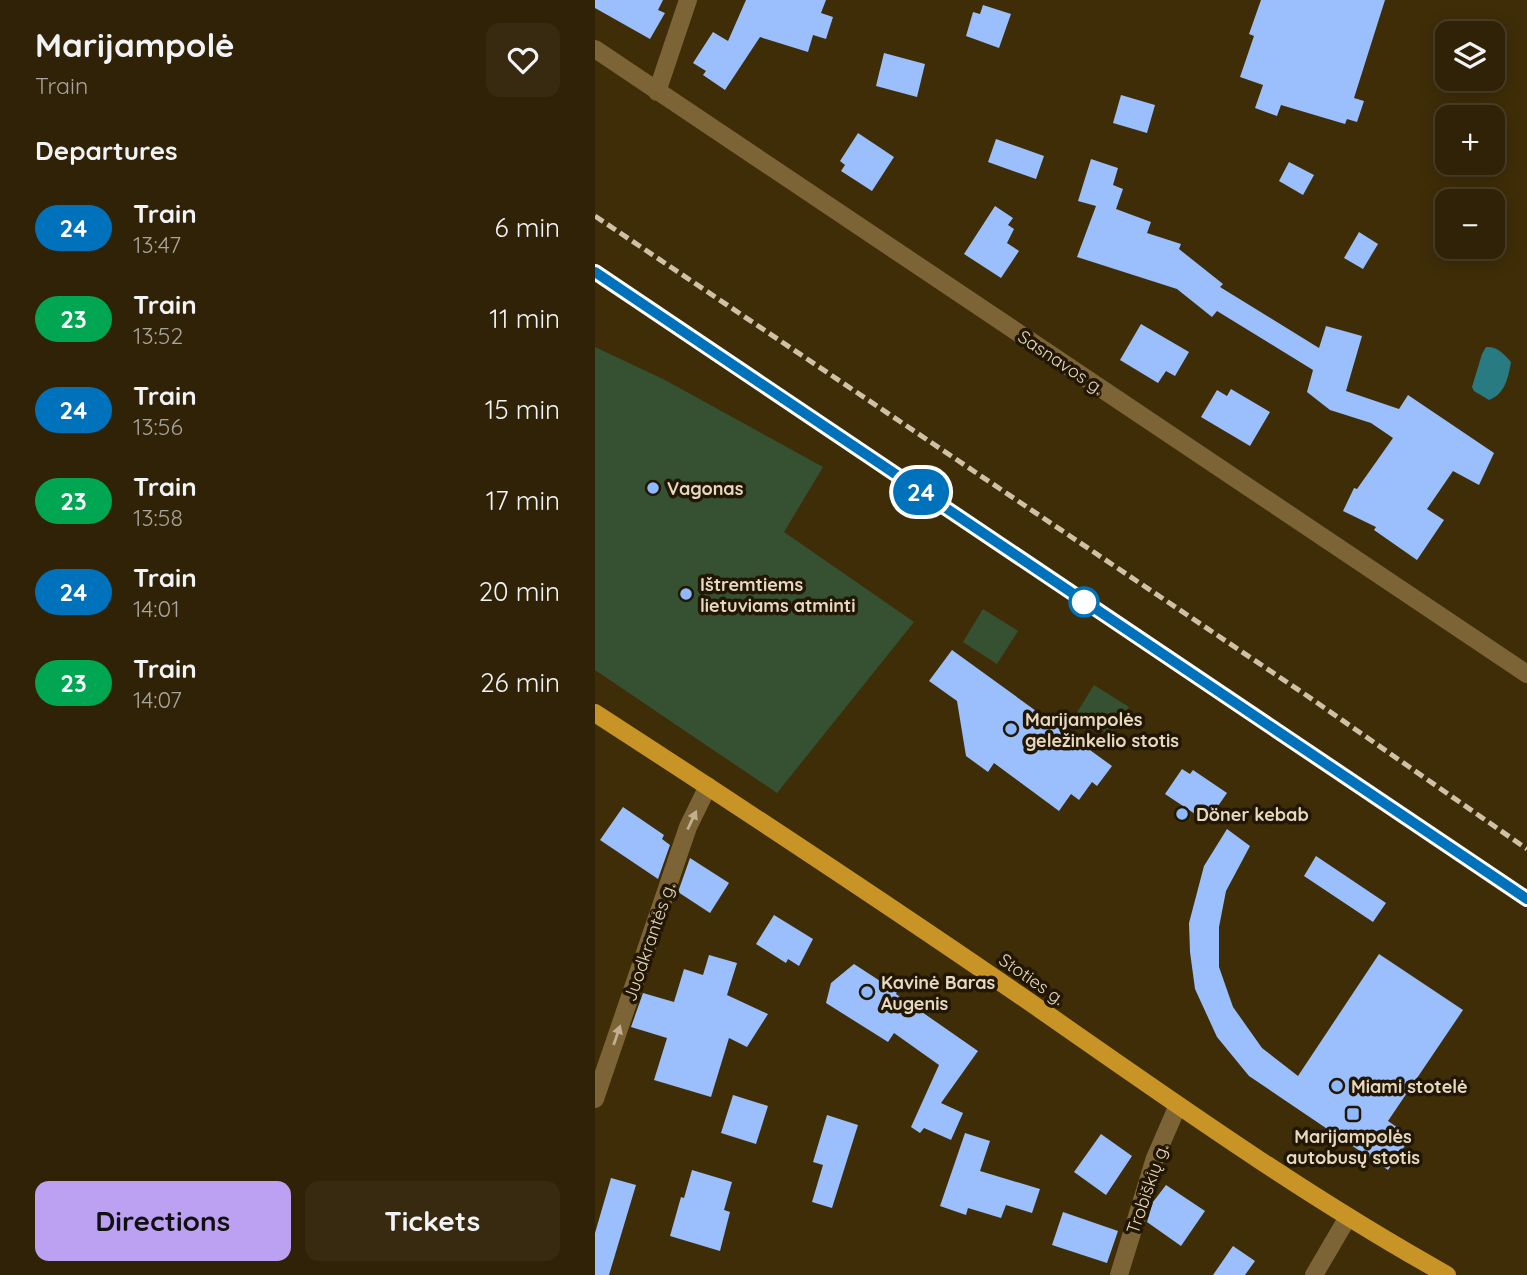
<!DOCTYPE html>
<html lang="en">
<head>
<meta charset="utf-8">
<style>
	body { margin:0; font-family:Quicksand,sans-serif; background:#372a10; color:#f1f3f6; height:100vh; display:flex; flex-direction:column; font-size:26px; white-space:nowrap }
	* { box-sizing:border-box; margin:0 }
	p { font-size:23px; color:#a7a49b }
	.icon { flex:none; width:38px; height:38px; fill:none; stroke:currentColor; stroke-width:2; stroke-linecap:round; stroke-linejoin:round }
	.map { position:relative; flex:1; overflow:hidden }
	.panel { display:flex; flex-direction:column; background:#2f2206; width:595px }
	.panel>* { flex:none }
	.badge { padding:0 14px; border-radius:23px; font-size:24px; line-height:46px }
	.buttons { position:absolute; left:840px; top:21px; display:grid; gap:14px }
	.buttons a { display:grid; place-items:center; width:70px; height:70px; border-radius:14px; background:#2f2206; box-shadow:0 4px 18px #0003,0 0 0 2px #4a3f28; font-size:35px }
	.map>.badge { position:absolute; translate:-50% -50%; box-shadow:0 0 0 4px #fff }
	h2 { padding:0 35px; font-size:26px; line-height:63px }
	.round { display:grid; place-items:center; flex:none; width:74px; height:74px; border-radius:14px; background:#372a10 }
	.overview { display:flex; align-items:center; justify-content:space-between; height:119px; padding:0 35px }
	h1 { font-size:33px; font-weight:700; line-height:52px }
	.cta { display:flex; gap:14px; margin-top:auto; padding:14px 35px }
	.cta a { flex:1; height:80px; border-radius:14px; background:#bca0f2; color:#111; font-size:28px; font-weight:700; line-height:80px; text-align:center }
	.cta a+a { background:#372a10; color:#f1f3f6 }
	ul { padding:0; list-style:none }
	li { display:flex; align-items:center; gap:21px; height:91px; padding:0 35px }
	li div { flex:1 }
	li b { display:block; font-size:26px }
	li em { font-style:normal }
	li .badge { min-width:77px; font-weight:700; text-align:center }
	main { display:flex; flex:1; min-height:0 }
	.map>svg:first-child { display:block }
	.green { fill:#365132 }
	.water { fill:#287b80 }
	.building { fill:#9bbffd }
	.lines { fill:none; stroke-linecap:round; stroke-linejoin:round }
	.minor { stroke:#7d6436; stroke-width:18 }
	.primary { stroke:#c89425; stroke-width:18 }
	.rail { stroke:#cfc0a6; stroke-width:5; stroke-dasharray:10 5; stroke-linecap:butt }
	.oneway { fill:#c2af90 }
	.line-casing { stroke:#fff; stroke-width:16 }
	.line { stroke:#0072bc; stroke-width:10 }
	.poi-dot { fill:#90b8fd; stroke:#211704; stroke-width:2.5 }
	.stop-dot { fill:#fff; stroke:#0072bc; stroke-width:3.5 }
	.labels { text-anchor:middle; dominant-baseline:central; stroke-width:7; stroke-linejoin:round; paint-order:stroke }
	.street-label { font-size:18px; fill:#e7d8c0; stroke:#211704 }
	.poi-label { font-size:18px; font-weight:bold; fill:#e7d8c0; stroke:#211704; text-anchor:start }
</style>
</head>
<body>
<main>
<section class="panel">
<div class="overview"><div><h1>Marijampolė</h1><p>Train</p></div><a class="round"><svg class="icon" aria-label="heart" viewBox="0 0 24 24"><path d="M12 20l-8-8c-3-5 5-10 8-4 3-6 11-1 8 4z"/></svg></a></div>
<h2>Departures</h2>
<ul>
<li><span class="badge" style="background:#0072bc;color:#fff">24</span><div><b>Train</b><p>13:47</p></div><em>6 min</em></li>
<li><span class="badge" style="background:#00a651;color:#fff">23</span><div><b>Train</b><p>13:52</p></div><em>11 min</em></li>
<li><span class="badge" style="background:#0072bc;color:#fff">24</span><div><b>Train</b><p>13:56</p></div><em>15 min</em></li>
<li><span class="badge" style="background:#00a651;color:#fff">23</span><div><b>Train</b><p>13:58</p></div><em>17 min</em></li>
<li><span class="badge" style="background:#0072bc;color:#fff">24</span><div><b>Train</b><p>14:01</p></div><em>20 min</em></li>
<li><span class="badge" style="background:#00a651;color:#fff">23</span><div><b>Train</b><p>14:07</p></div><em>26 min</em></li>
</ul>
<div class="cta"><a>Directions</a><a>Tickets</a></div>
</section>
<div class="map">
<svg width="932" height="1275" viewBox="0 0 932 1275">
	<rect width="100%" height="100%" fill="#3f2d08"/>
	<!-- green -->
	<path class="green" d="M 0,347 L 70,380 L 228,467 L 189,532 L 319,622 L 182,793 L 0,670 Z
		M 388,609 L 423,631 L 402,664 L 368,642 Z
		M 499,685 L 534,707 L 516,736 L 481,714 Z"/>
	<!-- water -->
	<path class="water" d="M 891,347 C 902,346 909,354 916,362 C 913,378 910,394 894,400 L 879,391 L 877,387 L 887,354 Z"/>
	<!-- building -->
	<path class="building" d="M 0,0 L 68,0 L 63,10 L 70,13 L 55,39 L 0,8 Z
		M 151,0 L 231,0 L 226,13 L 238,17 L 231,39 L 218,35 L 213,52 L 165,37 L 130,90 L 108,75 L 111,71 L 98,63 L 118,32 L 133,41 Z
		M 666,0 L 790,0 L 759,98 L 769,101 L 762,122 L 752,119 L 750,124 L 686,105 L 682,116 L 660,108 L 668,85 L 645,77 L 659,36 L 654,34 Z
		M 388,5 L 416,14 L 404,48 L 371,36 L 378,12 L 385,14 Z
		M 289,53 L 330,64 L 322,97 L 281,86 Z
		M 526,95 L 560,105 L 552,133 L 518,123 Z
		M 263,133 L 299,157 L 277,191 L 246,171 L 250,165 L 245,161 Z
		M 401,139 L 449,156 L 441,179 L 393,162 Z
		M 496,159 L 523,168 L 518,185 L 528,189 L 521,209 L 556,222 L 552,233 L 586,244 L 584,249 L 628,284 L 625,287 L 724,348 L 731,326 L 767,336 L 751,391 L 804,409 L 813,395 L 899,453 L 884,485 L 858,471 L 832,509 L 849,520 L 822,560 L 779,530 L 781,527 L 748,511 L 759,488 L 762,489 L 798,438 L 776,423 L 735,410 L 712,392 L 718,370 L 622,311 L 617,317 L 582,289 L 482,257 L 501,206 L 483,201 Z
		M 694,162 L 719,175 L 708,195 L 684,181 Z
		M 400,206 L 418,218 L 413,225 L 419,229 L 412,243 L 424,251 L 406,278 L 369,254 Z
		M 764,232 L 783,244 L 768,269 L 749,258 Z
		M 546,324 L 594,352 L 580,376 L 571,371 L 563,383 L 525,360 Z
		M 636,389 L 675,412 L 655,446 L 606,417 L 622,390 L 632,396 Z
		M 357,650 L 517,766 L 502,786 L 497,782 L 484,800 L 476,794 L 464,811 L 399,763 L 393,772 L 371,756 L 362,701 L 334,681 Z
		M 587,769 L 595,774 L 598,770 L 632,793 L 612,822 L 570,794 Z
		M 28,807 L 69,835 L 67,839 L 75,845 L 63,879 L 5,840 Z
		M 632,829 L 655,846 L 631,891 L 624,927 L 624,967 L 638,1007 L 667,1048 L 703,1076 L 784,954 L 868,1010 L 793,1121 L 816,1137 L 793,1170 L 654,1076 L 622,1037 L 600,989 L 595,952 L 594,923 L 609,866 Z
		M 721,856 L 791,903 L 778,922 L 709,876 Z
		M 95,858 L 134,883 L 115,913 L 83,892 Z
		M 179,915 L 218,939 L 204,966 L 193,959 L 191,963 L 161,944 Z
		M 114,955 L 142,963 L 132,995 L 173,1014 L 152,1047 L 134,1038 L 116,1097 L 59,1080 L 72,1038 L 36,1027 L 48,993 L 79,1002 L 89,969 L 108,975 Z
		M 259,964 L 302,992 L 301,994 L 383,1051 L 346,1103 L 368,1113 L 356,1140 L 329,1128 L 325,1133 L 316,1127 L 344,1065 L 299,1033 L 293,1042 L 231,1003 L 236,983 Z
		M 138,1095 L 173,1106 L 161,1144 L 126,1133 Z
		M 232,1115 L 263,1125 L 237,1208 L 217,1202 L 228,1165 L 218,1162 Z
		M 370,1133 L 395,1141 L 385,1171 L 445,1189 L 437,1213 L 411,1205 L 406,1218 L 373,1208 L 371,1215 L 345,1206 Z
		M 506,1134 L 537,1156 L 511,1195 L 479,1172 Z
		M 97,1170 L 137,1182 L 129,1210 L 135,1212 L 125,1251 L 75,1236 L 86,1197 L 89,1198 Z
		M 16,1178 L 41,1185 L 14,1275 L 0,1275 L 0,1233 Z
		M 571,1185 L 610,1211 L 586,1246 L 552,1222 L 558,1202 Z
		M 468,1212 L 523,1231 L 512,1263 L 457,1245 Z
		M 638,1246 L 660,1261 L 650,1275 L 618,1275 Z"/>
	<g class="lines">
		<!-- minor -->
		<path class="minor" d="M 0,49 L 932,674
			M 62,92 L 93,0
			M 0,1099 L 93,827 L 113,786
			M 524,1275 L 560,1158 L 583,1105
			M 719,1275 L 753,1217"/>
		<!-- primary -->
		<path class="primary" d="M 0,713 C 142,805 283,898 423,994 C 563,1091 703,1192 852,1275"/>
		<!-- rail -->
		<path class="rail" d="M 0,216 L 711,695 L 932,849
			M 0,272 L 932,899"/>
	</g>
	<!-- one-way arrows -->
	<defs><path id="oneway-solid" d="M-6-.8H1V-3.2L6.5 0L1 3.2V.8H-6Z" transform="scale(1.75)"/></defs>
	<g class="oneway">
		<use href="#oneway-solid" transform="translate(97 820) rotate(-65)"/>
		<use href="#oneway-solid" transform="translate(22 1035) rotate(-71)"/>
	</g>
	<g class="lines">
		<defs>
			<path id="line" d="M 0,272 L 932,899"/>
		</defs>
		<!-- line casing -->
		<use href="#line" class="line-casing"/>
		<!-- line -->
		<use href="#line" class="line"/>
	</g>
	<!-- markers -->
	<g class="poi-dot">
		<circle cx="58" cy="488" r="7"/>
		<circle cx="91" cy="594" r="7"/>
		<circle cx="416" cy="729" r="7"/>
		<circle cx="587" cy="814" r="7"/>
		<circle cx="272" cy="992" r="7"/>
		<circle cx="742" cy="1086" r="7"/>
		<rect x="751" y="1107" width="14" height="14" rx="3.5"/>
	</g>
	<circle class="stop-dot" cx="489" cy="602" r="14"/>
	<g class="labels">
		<!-- street labels -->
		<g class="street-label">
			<text transform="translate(466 362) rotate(34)">Sasnavos g.</text>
			<text transform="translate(54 942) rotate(-71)">Juodkrantės g.</text>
			<text transform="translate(437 979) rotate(35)">Stoties g.</text>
			<text transform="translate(552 1189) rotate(-71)">Trobiškių g.</text>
		</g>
		<!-- poi labels -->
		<g class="poi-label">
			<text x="72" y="488">Vagonas</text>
			<text x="105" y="584">Ištremtiems<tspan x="105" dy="21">lietuviams atminti</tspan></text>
			<text x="430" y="719">Marijampolės<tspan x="430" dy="21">geležinkelio stotis</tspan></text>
			<text x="601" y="814">Döner kebab</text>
			<text x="286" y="982">Kavinė Baras<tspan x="286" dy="21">Augenis</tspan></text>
			<text x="756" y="1086">Miami stotelė</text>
			<text x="758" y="1136" text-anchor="middle">Marijampolės<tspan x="758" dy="21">autobusų stotis</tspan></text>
		</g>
	</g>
</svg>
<div class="buttons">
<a><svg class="icon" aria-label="layers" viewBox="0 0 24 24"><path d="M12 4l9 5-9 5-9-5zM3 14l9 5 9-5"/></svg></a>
<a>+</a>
<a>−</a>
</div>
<b class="badge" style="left:326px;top:492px;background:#0072bc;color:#fff">24</b>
</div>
</main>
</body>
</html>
